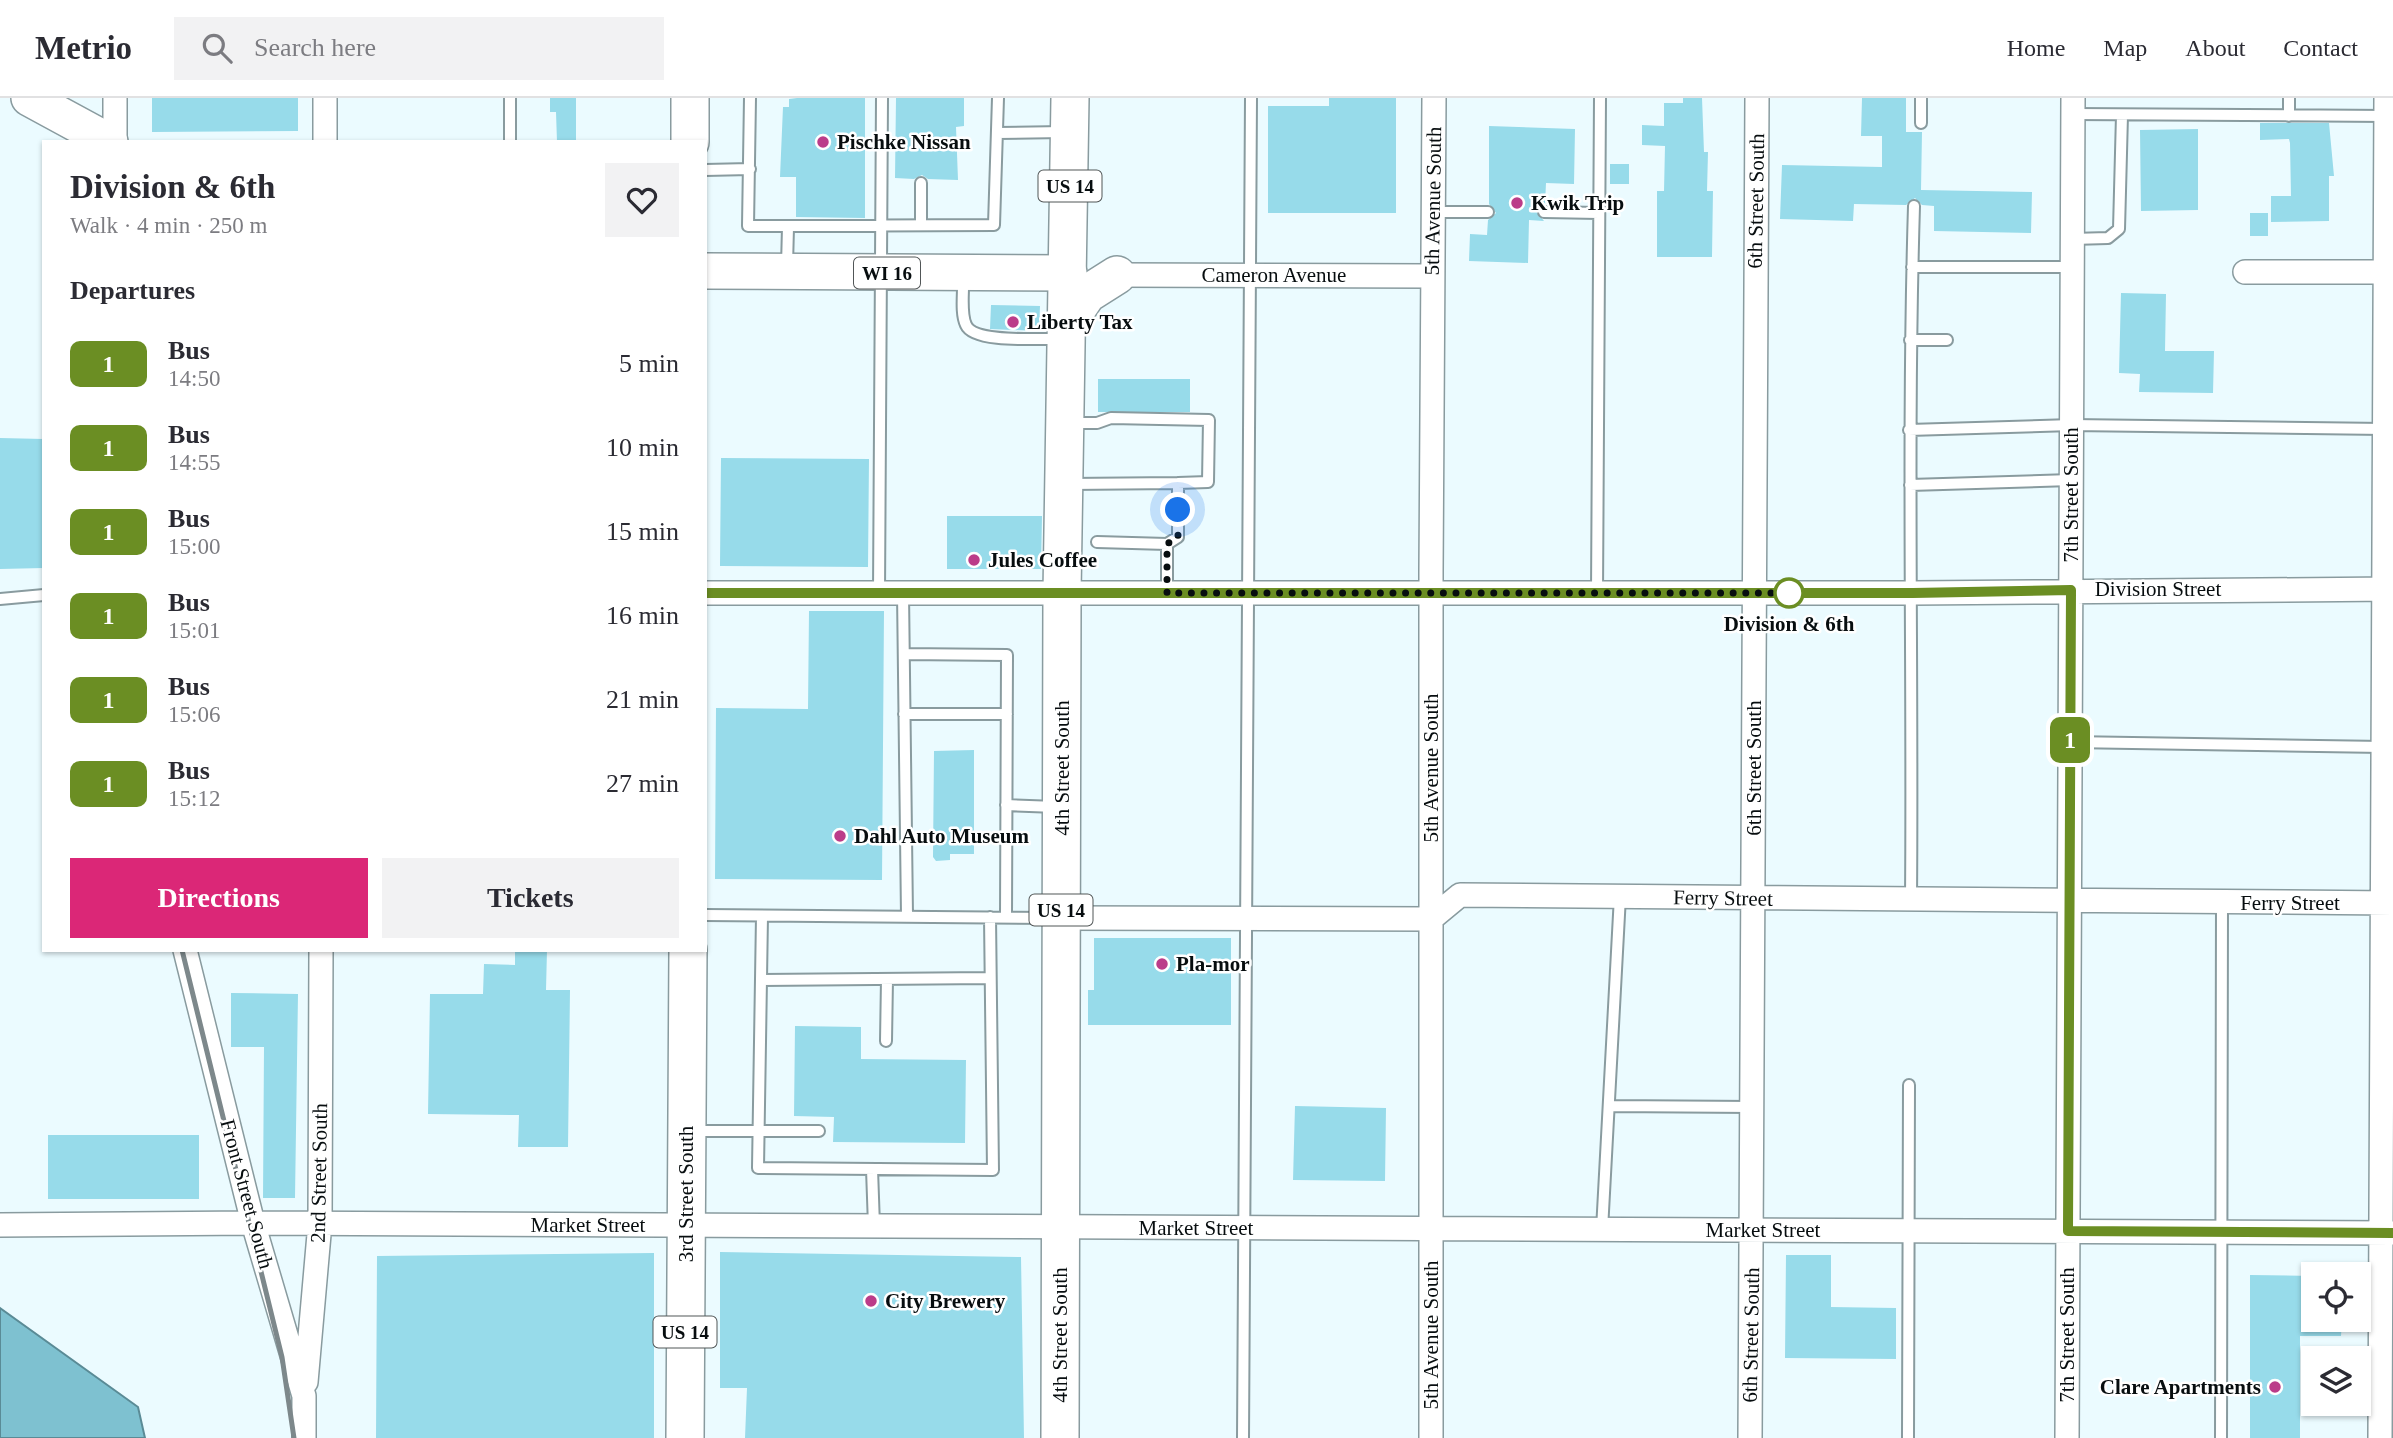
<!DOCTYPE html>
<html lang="en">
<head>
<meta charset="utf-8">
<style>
	body { margin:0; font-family:"Times New Roman",serif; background:#f2f2f3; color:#2b2b33; height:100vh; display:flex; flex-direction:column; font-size:26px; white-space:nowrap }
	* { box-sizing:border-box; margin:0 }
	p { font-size:23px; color:#7c7c81 }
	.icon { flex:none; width:38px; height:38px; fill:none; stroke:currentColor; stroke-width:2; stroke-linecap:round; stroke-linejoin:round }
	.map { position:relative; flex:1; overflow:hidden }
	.panel { position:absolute; left:42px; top:42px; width:665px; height:812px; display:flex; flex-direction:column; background:#fff; border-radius:0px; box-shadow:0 2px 5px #0004 }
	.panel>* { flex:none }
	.badge { padding:0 14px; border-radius:10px; font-size:24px; line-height:46px }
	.controls { position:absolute; left:2301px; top:1164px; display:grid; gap:14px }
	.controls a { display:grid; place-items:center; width:70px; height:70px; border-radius:0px; background:#fff; box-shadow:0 2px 5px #0004; font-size:35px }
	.you { position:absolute; width:35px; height:35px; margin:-18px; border:5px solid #fff; border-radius:50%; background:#1a73e8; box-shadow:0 0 0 10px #1a73e833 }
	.map>.badge { position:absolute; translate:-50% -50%; box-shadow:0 0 0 4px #fff }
	h2 { padding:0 28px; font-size:26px; line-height:63px }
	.round { display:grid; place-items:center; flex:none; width:74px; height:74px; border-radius:0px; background:#f2f2f3 }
	.headline { display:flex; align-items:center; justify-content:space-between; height:119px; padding:0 28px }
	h1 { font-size:33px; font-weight:700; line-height:52px }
	.cta { display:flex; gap:14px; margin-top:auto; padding:14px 28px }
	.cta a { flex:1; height:80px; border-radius:0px; background:#db2777; color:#fff; font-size:28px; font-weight:700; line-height:80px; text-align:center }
	.cta a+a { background:#f2f2f3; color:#2b2b33 }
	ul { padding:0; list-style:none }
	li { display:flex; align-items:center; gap:21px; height:84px; padding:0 28px }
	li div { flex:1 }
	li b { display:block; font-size:26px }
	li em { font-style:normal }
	li .badge { min-width:77px; font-weight:700; text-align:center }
	header { display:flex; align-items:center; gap:42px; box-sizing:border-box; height:98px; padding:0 35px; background:#fff; border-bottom:2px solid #e1e1e2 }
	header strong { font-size:33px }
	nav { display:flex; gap:38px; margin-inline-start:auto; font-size:24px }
	.search { width:490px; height:63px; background:#f2f2f3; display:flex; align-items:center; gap:18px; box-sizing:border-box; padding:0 24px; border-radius:0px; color:#7c7c81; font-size:26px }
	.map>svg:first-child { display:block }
	.water { fill:#7ec1d0; stroke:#5a8b96; stroke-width:2 }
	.building { fill:#97dbea }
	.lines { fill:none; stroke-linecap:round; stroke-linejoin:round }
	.service-casing { stroke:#899b9f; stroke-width:14 }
	.minor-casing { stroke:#899b9f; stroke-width:26 }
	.primary-casing { stroke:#899b9f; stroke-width:38 }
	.trunk-casing { stroke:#899b9f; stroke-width:40 }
	.service { stroke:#fff; stroke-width:10 }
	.minor { stroke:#fff; stroke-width:23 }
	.primary { stroke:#fff; stroke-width:35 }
	.trunk { stroke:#fff; stroke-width:37 }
	.rail { stroke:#7d888b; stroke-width:5 }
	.line-casing { stroke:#fff; stroke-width:16 }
	.line { stroke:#6b8e23; stroke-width:10 }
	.walk { stroke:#070d0f; stroke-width:7; stroke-dasharray:0 12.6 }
	.poi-dot { fill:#bb3c89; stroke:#fff; stroke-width:2.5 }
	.stop-dot { fill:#fff; stroke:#6b8e23; stroke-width:3.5 }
	.labels { text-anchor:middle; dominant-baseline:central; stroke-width:5; stroke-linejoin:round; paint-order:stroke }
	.shield { fill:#fff; stroke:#515657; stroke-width:2 }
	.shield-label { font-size:19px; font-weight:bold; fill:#070d0f }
	.poi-label { font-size:21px; font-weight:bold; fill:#070d0f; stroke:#fff; text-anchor:start }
	.street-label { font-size:21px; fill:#070d0f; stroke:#fff }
	.stop-label { font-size:21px; font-weight:bold; fill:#070d0f; stroke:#fff }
</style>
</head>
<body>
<header>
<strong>Metrio</strong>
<div class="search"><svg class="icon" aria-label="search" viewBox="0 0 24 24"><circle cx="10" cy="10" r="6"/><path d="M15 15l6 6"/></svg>Search here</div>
<nav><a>Home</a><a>Map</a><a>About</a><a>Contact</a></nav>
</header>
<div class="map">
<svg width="2393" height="1340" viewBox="0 0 2393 1340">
	<rect width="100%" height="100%" fill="#ebfbff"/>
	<!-- water -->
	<path class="water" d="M 0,1210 L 138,1309 L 145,1340 L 0,1340 Z"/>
	<!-- building -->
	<path class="building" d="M 152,0 L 298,0 L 298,33 L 152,34 Z
		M 550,0 L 576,0 L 576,44 L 557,44 L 556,14 L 550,14 Z
		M 797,0 L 865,0 L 865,120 L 796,119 L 796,79 L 780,79 L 783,9 L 789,9 L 789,1 Z
		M 896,0 L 964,0 L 964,28 L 956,29 L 958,82 L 928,81 L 922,77 L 914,81 L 895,80 Z
		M 1329,0 L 1396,0 L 1396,115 L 1268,115 L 1268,8 L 1329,8 Z
		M 1683,0 L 1702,0 L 1704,54 L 1708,54 L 1707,93 L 1713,93 L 1712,159 L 1657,159 L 1657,93 L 1664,93 L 1665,48 L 1642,47 L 1642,27 L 1664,28 L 1664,5 L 1683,5 Z
		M 1862,0 L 1906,0 L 1906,34 L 1922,34 L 1921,92 L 2032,94 L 2031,135 L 1934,133 L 1934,108 L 1922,107 L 1915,100 L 1906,107 L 1854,106 L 1853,123 L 1780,121 L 1782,67 L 1882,69 L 1882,38 L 1861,38 Z
		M 2260,25 L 2329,25 L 2334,78 L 2329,78 L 2329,123 L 2271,124 L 2271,98 L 2291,98 L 2290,45 L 2289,41 L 2260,42 Z
		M 1489,28 L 1575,31 L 1574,86 L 1546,85 L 1545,106 L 1536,113 L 1544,123 L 1529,122 L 1528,165 L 1469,163 L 1470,136 L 1487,137 L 1488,122 L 1496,115 L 1489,106 Z
		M 2198,31 L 2198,112 L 2141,113 L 2140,32 Z
		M 1610,66 L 1629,66 L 1629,86 L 1610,86 Z
		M 2250,115 L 2268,115 L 2268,138 L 2250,138 Z
		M 2121,195 L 2166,196 L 2165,253 L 2214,253 L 2213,295 L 2139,294 L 2140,276 L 2119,275 Z
		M 991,207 L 1040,208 L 1039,233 L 990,231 Z
		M 1098,281 L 1190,281 L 1190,314 L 1098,314 Z
		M 0,340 L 44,341 L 44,470 L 0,471 Z
		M 721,360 L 869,361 L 868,469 L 720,468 Z
		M 947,418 L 1042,418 L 1041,471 L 947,471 Z
		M 809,513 L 884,513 L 882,782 L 715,781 L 716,610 L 808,611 Z
		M 974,652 L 974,756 L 950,756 L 950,762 L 936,763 L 933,759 L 934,653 Z
		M 1094,840 L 1231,840 L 1231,927 L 1088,927 L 1088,892 L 1094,892 Z
		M 515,852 L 547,852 L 546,892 L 570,892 L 568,1049 L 518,1049 L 519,1017 L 428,1016 L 430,896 L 483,896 L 484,866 L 515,867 Z
		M 231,895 L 298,896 L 295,1100 L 263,1100 L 264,949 L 231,949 Z
		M 795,928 L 861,929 L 861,961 L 966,962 L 965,1045 L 833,1044 L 834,1019 L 794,1018 Z
		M 1295,1008 L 1386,1010 L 1385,1083 L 1293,1082 Z
		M 48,1037 L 199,1037 L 199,1101 L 48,1101 Z
		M 720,1154 L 1021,1159 L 1024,1340 L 745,1340 L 747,1290 L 720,1290 Z
		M 654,1155 L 654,1340 L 376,1340 L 377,1158 Z
		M 1786,1157 L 1831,1157 L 1831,1209 L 1896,1210 L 1896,1261 L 1785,1260 Z
		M 2250,1177 L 2314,1178 L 2314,1222 L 2342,1222 L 2341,1238 L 2300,1238 L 2300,1340 L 2250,1340 Z"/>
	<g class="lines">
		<defs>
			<path id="service" d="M 750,0 L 748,128 L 994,127 L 998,0
				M 1921,0 L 1921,25
				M 2289,0 L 2289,18
				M 2073,16 L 2388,18
				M 997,35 L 1064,34
				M 510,44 L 510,0
				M 705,72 L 750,71
				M 921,85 L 921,126
				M 1433,114 L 1488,114
				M 1544,114 L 1599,115
				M 2072,141 L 2108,140 L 2119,131 L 2122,17
				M 787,168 L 788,129
				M 1912,169 L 2072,169
				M 963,178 C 964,192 960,215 966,227 C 974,246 1042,240 1061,241
				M 1910,242 L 1947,242
				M 1071,325 L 1097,325 L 1111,320 L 1209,322 L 1208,384 L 1178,385
				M 1909,332 L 2072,327 L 2385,331
				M 1069,386 L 1178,385 L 1178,439 L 1167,446
				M 1910,387 L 2071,382
				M 1097,444 L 1167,446 L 1167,495
				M 879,495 L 882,0
				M 903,495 L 907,818
				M 1597,495 L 1600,0
				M 0,501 L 44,497
				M 904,556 L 1007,557 L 1006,819
				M 904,616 L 1007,616
				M 2070,644 L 2383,649
				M 1006,707 L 1056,709
				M 1911,801 C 1913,570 1907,339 1914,108
				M 705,817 L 1056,820
				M 762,818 L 758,1070 L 993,1072 L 990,819
				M 761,882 L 989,880
				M 886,943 L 887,881
				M 1609,1008 L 1753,1009
				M 693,1033 L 819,1033
				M 872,1071 L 874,1128
				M 1602,1132 L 1620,798
				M 1243,1340 L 1251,0
				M 1908,1340 L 1909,987
				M 2221,1340 L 2222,806"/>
			<path id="minor" d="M 115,0 L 115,44
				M 325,44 L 325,0
				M 2245,174 L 2393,174
				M 1117,177 L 1432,178
				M 705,495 L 1913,495 L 2393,491
				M 1061,820 L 1431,821 L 1460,797 L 2393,805
				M 185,852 L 253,1125 L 304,1298 L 304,1340
				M 0,1127 L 253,1125 L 2393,1135
				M 306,1284 L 320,1125 L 321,852
				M 1431,1340 L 1431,474 L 1434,0
				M 1750,1340 L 1757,0
				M 2067,1340 L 2073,0
				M 2380,1340 L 2386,0"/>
			<path id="primary" d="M 29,0 L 110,44
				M 705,173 L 1069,175"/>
			<path id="trunk" d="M 690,0 L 690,44
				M 1068,224 L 1087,196 L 1117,177
				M 685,1340 L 688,852
				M 1060,1340 L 1062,495 L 1070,0"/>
		</defs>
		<!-- service casing -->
		<use href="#service" class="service-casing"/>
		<!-- minor casing -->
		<use href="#minor" class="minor-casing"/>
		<!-- primary casing -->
		<use href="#primary" class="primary-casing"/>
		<!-- trunk casing -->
		<use href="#trunk" class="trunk-casing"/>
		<!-- service -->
		<use href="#service" class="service"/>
		<!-- minor -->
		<use href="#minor" class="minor"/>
		<!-- primary -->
		<use href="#primary" class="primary"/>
		<!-- trunk -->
		<use href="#trunk" class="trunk"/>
		<!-- rail -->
		<path class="rail" d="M 182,852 L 282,1259 L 294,1340"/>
	</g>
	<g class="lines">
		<defs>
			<path id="line" d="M 705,495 L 1913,495 L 2071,492 L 2068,1133 L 2393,1135"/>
		</defs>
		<!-- line casing -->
		<use href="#line" class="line-casing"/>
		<!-- line -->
		<use href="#line" class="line"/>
		<!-- walk -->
		<path class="walk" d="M 1178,412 L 1178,439 L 1167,446 L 1167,495 L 1789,495"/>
	</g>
	<!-- markers -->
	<g class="poi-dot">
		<circle cx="823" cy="44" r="7"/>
		<circle cx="1517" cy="105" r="7"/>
		<circle cx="1013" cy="224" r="7"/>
		<circle cx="974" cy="462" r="7"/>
		<circle cx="840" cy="738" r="7"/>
		<circle cx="1162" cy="866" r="7"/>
		<circle cx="871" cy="1203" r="7"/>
		<circle cx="2275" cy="1289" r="7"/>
	</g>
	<circle class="stop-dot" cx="1789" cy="495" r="14"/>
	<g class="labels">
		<!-- shield labels -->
		<g class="shield">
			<rect x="1038.5" y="72.5" width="63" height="31" rx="5"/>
			<rect x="854" y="159.5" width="66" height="31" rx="5"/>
			<rect x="1029.5" y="796.5" width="63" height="31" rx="5"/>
			<rect x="653.5" y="1218.5" width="63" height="31" rx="5"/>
		</g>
		<g class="shield-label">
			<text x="1070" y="88">US 14</text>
			<text x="887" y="175">WI 16</text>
			<text x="1061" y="812">US 14</text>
			<text x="685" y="1234">US 14</text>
		</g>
		<!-- poi labels -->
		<g class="poi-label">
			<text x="837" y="44">Pischke Nissan</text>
			<text x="1531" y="105">Kwik Trip</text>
			<text x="1027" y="224">Liberty Tax</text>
			<text x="988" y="462">Jules Coffee</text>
			<text x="854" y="738">Dahl Auto Museum</text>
			<text x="1176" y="866">Pla-mor</text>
			<text x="885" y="1203">City Brewery</text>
			<text x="2261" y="1289" text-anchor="end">Clare Apartments</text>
		</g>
		<!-- street labels -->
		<g class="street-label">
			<text transform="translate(1433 103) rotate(-89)">5th Avenue South</text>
			<text transform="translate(1756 103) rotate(-89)">6th Street South</text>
			<text x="1274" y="177">Cameron Avenue</text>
			<text transform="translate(2071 397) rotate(-90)">7th Street South</text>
			<text x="2158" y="491">Division Street</text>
			<text transform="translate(1062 670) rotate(-90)">4th Street South</text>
			<text transform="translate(1431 670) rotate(-90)">5th Avenue South</text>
			<text transform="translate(1754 670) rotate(-90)">6th Street South</text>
			<text transform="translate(1723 800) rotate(1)">Ferry Street</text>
			<text x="2290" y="805">Ferry Street</text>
			<text transform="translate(319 1075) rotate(-89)">2nd Street South</text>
			<text transform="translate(247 1096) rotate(75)">Front Street South</text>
			<text transform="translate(686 1096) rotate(-90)">3rd Street South</text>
			<text x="588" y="1127">Market Street</text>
			<text x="1196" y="1130">Market Street</text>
			<text x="1763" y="1132">Market Street</text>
			<text transform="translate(1060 1237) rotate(-90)">4th Street South</text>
			<text transform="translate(1431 1237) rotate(-90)">5th Avenue South</text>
			<text transform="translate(1751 1237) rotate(-89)">6th Street South</text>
			<text transform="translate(2067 1237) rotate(-90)">7th Street South</text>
		</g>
		<!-- stop labels -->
		<g class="stop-label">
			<text x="1789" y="526">Division &amp; 6th</text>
		</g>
	</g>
</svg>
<div class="controls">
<a><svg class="icon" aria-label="locate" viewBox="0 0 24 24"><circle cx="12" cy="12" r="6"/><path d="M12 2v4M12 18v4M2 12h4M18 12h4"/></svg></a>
<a><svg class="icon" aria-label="layers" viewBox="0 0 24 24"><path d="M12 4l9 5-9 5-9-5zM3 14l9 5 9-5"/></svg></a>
</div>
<div class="you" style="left:1178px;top:412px"></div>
<b class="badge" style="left:2070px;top:642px;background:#6b8e23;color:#fff">1</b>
<section class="panel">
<div class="headline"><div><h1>Division &amp; 6th</h1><p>Walk · 4 min · 250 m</p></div><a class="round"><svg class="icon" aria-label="heart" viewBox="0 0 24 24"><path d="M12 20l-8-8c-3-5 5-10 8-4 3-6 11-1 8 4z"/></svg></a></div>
<h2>Departures</h2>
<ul>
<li><span class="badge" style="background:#6b8e23;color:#fff">1</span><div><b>Bus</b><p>14:50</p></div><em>5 min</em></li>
<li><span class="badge" style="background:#6b8e23;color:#fff">1</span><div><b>Bus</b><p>14:55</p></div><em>10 min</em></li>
<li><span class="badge" style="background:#6b8e23;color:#fff">1</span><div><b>Bus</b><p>15:00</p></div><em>15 min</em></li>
<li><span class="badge" style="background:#6b8e23;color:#fff">1</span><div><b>Bus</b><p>15:01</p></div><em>16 min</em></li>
<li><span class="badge" style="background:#6b8e23;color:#fff">1</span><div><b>Bus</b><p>15:06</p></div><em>21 min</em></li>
<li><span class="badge" style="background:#6b8e23;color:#fff">1</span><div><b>Bus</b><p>15:12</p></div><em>27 min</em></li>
</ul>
<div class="cta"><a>Directions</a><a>Tickets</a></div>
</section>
</div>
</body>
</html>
